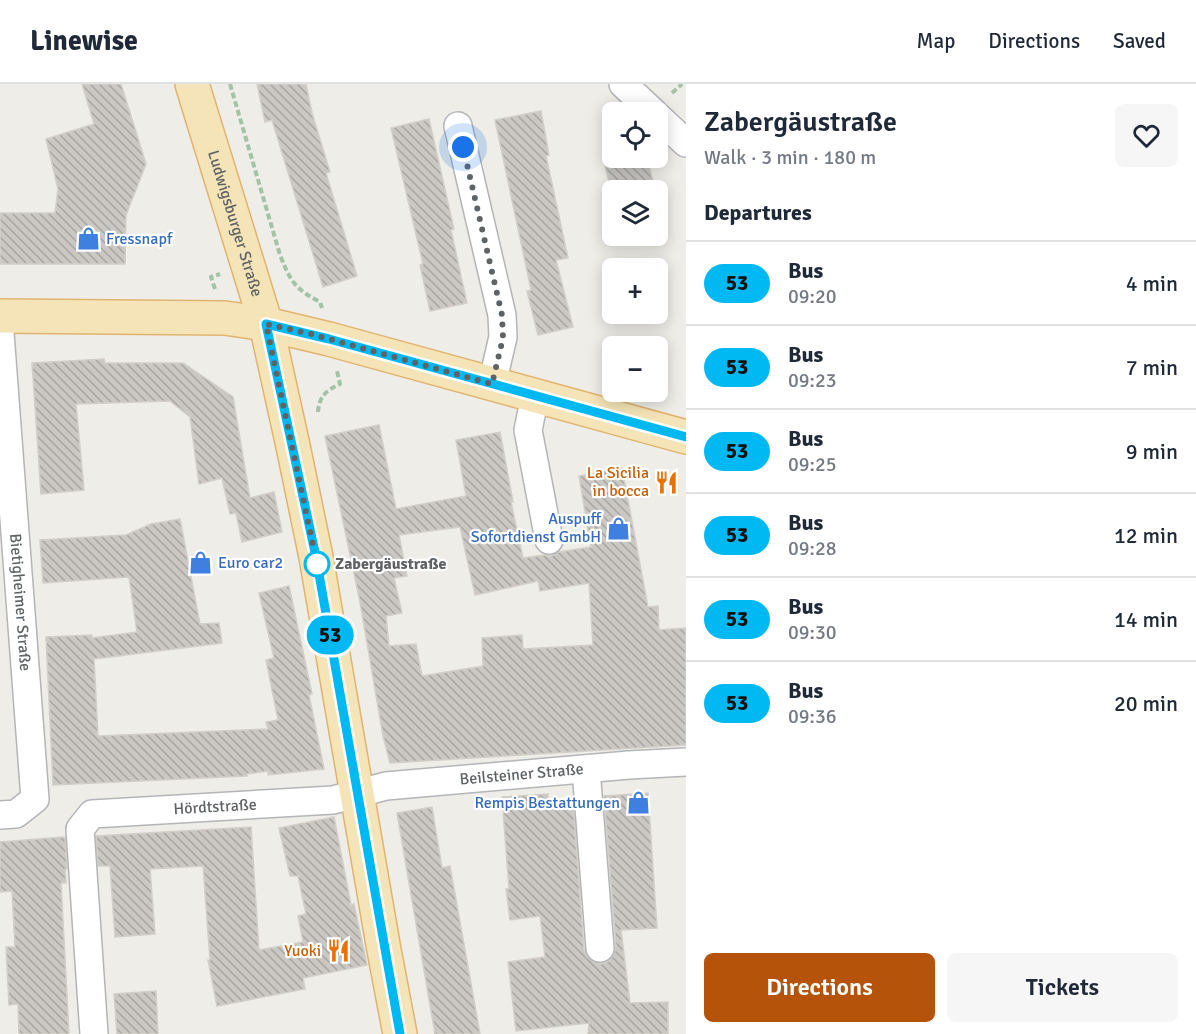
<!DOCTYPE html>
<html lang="en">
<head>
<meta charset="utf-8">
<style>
	body { margin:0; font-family:Signika,sans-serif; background:#f6f6f7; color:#1f2937; height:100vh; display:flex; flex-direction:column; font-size:22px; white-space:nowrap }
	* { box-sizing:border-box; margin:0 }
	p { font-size:20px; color:#747a83 }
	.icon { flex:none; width:33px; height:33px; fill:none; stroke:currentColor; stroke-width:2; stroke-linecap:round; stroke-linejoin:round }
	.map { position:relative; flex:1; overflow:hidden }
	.details { display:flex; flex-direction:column; background:#fff; width:510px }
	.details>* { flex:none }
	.badge { padding:0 12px; border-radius:20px; font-size:21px; line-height:39px }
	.tools { position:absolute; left:602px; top:18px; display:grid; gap:12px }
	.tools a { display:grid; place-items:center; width:66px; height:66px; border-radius:9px; background:#fff; box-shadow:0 3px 15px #0003; font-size:30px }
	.you { position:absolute; width:30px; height:30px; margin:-15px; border:4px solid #fff; border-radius:50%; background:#1a73e8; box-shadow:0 0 0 9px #1a73e833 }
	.map>.badge { position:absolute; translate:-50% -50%; box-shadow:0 0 0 3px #fff }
	h2 { padding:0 18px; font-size:22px; line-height:54px }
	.round { display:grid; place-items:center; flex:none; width:63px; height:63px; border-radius:9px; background:#f6f6f7 }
	.overview { display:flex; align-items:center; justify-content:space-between; height:102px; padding:0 18px }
	h1 { font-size:28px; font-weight:600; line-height:45px }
	.primary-button { display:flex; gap:12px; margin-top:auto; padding:12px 18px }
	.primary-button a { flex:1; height:69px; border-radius:9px; background:#b45309; color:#fff; font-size:24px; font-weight:600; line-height:69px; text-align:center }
	.primary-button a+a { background:#f6f6f7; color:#1f2937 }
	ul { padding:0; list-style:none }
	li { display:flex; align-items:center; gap:18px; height:84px; padding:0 18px; border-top:2px solid #e0e1e3 }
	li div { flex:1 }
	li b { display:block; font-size:22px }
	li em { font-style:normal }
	li .badge { min-width:66px; font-weight:700; text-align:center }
	header { display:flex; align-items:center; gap:36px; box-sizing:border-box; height:84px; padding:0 30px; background:#fff; border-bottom:2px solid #e0e1e3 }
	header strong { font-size:28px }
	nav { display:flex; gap:33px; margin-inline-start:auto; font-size:21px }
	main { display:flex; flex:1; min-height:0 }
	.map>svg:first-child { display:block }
	.building { fill:url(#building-back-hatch); stroke:#d3cec7; stroke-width:1.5; fill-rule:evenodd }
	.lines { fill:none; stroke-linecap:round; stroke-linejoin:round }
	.minor-casing { stroke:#b3b5b8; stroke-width:30 }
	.major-casing { stroke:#e0b470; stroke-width:36 }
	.path { stroke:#a2c3a7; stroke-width:4; stroke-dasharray:6 3; stroke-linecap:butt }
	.minor { stroke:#fff; stroke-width:27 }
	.major { stroke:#f5e4b7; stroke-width:33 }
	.line-casing { stroke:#fff; stroke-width:14 }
	.line { stroke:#00b9f2; stroke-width:9 }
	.walk { stroke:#5f6366; stroke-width:6; stroke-dasharray:0 10.8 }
	.stop-dot { fill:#fff; stroke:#00b9f2; stroke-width:3 }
	.labels { text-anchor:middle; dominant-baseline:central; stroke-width:4.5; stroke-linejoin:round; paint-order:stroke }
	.street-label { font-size:16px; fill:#5f6366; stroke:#fff }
	.shop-label { font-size:16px; fill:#366cbe; stroke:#fff; text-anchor:start }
	.food-label { font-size:16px; fill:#c56008; stroke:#fff; text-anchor:end }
	.stop-label { font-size:16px; font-weight:bold; fill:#5f6366; stroke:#fff; text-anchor:start }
</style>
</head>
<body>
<header>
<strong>Linewise</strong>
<nav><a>Map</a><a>Directions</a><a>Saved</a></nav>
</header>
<main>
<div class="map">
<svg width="686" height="950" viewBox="0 0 686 950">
	<defs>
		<pattern id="building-back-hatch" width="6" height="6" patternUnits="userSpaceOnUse" patternTransform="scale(1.5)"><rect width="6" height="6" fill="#cbc8c4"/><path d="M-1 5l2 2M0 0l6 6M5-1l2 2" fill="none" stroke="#a8a6a3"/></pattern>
	</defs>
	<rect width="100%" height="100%" fill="#efede8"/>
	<!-- building -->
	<path class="building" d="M 82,0 L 121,0 L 146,80 L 126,131 L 125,180 L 0,180 L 0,129 L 55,129 L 58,105 L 46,55 L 94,40 Z
		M 257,0 L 306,0 L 312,29 L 330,88 L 326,89 L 357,192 L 323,203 L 272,36 L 265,38 Z
		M 541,27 L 549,71 L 546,72 L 568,174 L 556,176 L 573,243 L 538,251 L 527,207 L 531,206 L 495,36 Z
		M 429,35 L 454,145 L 451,146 L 467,219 L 430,227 L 420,181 L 423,180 L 391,44 Z
		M 603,74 L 647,74 L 655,106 L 611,106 Z
		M 104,275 L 105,279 L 183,279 L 233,313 L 250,414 L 274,408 L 282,448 L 242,458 L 236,429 L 230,430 L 222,394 L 199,400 L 190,333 L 170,317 L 76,320 L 84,406 L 41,410 L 32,279 Z
		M 379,341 L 396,425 L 466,412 L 456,356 L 500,348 L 513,418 L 511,418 L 523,474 L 544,471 L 551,472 L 559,468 L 591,463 L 579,392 L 622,384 L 648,523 L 658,522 L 659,546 L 686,544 L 686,661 L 390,679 L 383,652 L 360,518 L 325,352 ZM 460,443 L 475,511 L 538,497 L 540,507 L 589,499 L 593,561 L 523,565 L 522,551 L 482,554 L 483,582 L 422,592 L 416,560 L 389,562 L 386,532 L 402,529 L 394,494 L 407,492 L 399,451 Z
		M 180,435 L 200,540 L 219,539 L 222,559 L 94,575 L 98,652 L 268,645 L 266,638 L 278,636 L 266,576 L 274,574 L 259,509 L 289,502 L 312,610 L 309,611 L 324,685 L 268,691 L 268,687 L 247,690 L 247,692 L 53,701 L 46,553 L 92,551 L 92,554 L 137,548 L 129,493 L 43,499 L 40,456 L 126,451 L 151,440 Z
		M 648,709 L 657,844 L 621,846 L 630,919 L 668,918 L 668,950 L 588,950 L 589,939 L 516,947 L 508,878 L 545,873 L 540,832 L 510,836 L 506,805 L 509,805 L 502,713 L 548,710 L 548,720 L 573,718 L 584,865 L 587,873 L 594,878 L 601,880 L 609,877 L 614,870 L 616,863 L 604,712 Z
		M 432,723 L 442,784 L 450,782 L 480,950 L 435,950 L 397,729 Z
		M 334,733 L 351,821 L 354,820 L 367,881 L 303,894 L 305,905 L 217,922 L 208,876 L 210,876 L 203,782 L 150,785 L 155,850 L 115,853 L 110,782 L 98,782 L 96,752 L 251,743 L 259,866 L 303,858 L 298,832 L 306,830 L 298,792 L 290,792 L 279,744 Z
		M 63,753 L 65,754 L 67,785 L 65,785 L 66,799 L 61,799 L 69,950 L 19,950 L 18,920 L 9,921 L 6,863 L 15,863 L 12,807 L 0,808 L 0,758 Z
		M 156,907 L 158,950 L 117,950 L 114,910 Z"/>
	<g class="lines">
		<defs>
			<g id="minor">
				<path d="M 623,0 L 653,28"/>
				<path d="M 657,32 L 686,59"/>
				<path d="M 458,42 L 502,231 L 503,253 L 492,300"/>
				<path id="s1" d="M 0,249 L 35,715 L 16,730 L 0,731"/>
				<path d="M 535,312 L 528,346 L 549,456"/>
				<path d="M 586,685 L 600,864"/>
				<path id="s2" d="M 94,950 L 80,745 L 92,730 L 333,716 L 386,702 L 629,681 L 686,678"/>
			</g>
			<g id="major">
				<path id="s3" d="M 192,0 L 266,240 L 293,362 L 316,473 L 384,866 L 400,950"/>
				<path d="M 0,232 L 225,234 L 266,240 L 329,255 L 686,353"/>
			</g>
		</defs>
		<!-- minor casing -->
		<use href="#minor" class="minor-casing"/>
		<!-- major casing -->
		<use href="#major" class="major-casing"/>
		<!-- path -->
		<path class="path" d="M 230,0 L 280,171 C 291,198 294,204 320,218 L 322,224
			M 672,9 L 682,0
			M 215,205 L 211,193 L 220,190
			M 318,328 C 319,312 327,306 340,300 L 337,287"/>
		<!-- minor -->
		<use href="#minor" class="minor"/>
		<!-- major -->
		<use href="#major" class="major"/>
	</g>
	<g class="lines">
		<defs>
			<path id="line" d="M 400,950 L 316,473 L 266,240 L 329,255 L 686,353"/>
		</defs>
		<!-- line casing -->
		<use href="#line" class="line-casing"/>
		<!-- line -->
		<use href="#line" class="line"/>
		<!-- walk -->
		<path class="walk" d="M 317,480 L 266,240 L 311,250 L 492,300 L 503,254 L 502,231 L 463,63"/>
	</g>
	<!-- icons -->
	<defs>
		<symbol id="shop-bare" viewBox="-9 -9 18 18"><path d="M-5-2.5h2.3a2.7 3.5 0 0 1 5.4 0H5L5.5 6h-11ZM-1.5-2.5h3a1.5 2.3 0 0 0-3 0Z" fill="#3f7fe0" stroke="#fff" stroke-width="2.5" paint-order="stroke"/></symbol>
		<symbol id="restaurant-bare" viewBox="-9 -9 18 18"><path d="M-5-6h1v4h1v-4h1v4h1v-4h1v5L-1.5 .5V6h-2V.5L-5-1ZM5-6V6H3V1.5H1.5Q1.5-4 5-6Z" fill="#e8710a" stroke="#fff" stroke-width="2.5" paint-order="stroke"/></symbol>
	</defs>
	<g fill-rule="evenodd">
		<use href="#shop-bare" x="72" y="138" width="33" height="33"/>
		<use href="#restaurant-bare" x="650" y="382" width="33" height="33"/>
		<use href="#shop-bare" x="602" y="428" width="33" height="33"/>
		<use href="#shop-bare" x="184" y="462" width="33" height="33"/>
		<use href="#shop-bare" x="622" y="702" width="33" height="33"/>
		<use href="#restaurant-bare" x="322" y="850" width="33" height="33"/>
	</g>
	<!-- markers -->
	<circle class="stop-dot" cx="317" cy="480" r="12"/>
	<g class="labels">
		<!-- street labels -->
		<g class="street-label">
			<text stroke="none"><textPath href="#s3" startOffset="146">Ludwigsburger Straße</textPath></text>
			<text stroke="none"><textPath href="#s1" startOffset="270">Bietigheimer Straße</textPath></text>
			<text stroke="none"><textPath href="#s2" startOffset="657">Beilsteiner Straße</textPath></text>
			<text stroke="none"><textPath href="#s2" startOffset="348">Hördtstraße</textPath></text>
		</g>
		<!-- shop labels -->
		<g class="shop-label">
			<text x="106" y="155">Fressnapf</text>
			<text x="601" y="435" text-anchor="end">Auspuff<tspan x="601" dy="18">Sofortdienst GmbH</tspan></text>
			<text x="218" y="479">Euro car2</text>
			<text x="620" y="719" text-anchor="end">Rempis Bestattungen</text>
		</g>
		<!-- food labels -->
		<g class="food-label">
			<text x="649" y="389">La Sicilia<tspan x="649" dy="18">in bocca</tspan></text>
			<text x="321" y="867">Yuoki</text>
		</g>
		<!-- stop labels -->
		<g class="stop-label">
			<text x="335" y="480">Zabergäustraße</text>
		</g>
	</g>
</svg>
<div class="tools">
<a><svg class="icon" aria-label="locate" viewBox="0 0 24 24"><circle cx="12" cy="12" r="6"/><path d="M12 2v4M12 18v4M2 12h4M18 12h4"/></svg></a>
<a><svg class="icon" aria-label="layers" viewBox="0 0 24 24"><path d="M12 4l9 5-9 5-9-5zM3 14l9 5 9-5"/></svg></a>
<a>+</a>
<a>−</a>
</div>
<div class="you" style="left:463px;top:63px"></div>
<b class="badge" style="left:330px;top:551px;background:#00b9f2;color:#111">53</b>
</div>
<section class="details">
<div class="overview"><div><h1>Zabergäustraße</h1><p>Walk · 3 min · 180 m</p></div><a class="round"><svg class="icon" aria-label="heart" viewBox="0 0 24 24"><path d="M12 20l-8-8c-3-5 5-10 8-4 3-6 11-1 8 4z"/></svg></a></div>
<h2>Departures</h2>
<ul>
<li><span class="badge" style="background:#00b9f2;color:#111">53</span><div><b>Bus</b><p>09:20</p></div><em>4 min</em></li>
<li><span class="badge" style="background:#00b9f2;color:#111">53</span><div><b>Bus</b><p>09:23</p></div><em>7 min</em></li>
<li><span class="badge" style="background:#00b9f2;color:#111">53</span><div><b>Bus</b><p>09:25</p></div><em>9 min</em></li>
<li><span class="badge" style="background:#00b9f2;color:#111">53</span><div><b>Bus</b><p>09:28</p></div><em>12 min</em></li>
<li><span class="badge" style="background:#00b9f2;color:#111">53</span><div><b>Bus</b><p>09:30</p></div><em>14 min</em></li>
<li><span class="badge" style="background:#00b9f2;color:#111">53</span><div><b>Bus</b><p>09:36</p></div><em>20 min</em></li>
</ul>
<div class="primary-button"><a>Directions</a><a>Tickets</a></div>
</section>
</main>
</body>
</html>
